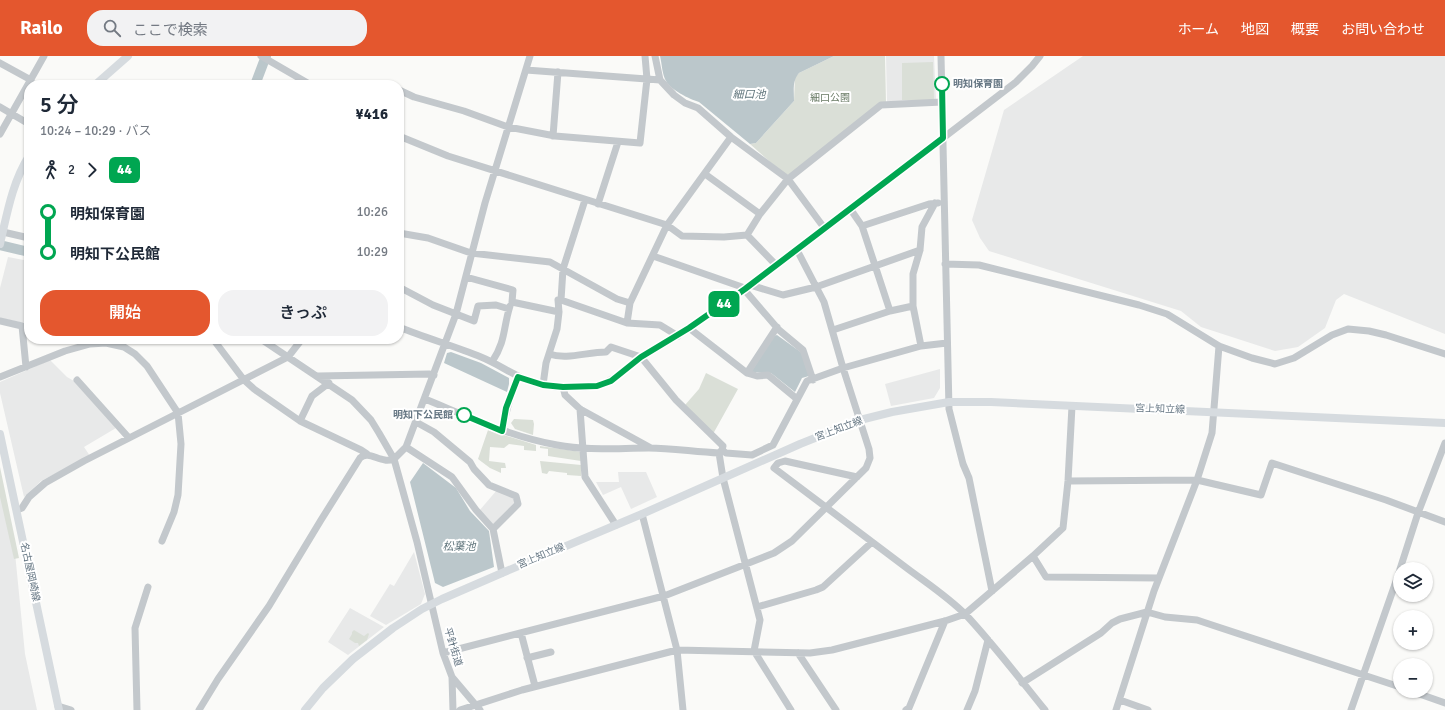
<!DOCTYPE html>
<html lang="ja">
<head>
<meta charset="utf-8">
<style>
	body { margin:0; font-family:Signika,"Noto Sans JP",sans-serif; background:#f2f2f3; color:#1f2937; height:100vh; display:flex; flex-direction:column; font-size:15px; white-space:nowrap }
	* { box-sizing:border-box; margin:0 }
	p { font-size:13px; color:#747a83 }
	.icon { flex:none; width:22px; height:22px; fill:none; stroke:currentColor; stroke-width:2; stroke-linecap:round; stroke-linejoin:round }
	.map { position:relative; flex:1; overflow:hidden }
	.panel { position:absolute; left:24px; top:24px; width:380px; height:264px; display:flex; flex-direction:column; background:#fff; border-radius:16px; box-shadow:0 1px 3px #0004 }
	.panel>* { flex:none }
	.badge { padding:0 8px; border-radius:6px; font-size:14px; line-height:26px }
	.buttons { position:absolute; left:1393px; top:506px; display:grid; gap:8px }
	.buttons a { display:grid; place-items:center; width:40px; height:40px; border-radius:50%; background:#fff; box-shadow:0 1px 3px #0004; font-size:20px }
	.map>.badge { position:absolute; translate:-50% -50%; box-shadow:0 0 0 2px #fff }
	.legs { display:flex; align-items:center; gap:6px; height:44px; padding:0 16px; font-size:13px }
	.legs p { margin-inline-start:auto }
	.head { display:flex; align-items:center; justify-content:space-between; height:68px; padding:0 16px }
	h1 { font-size:22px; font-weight:600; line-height:30px }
	.action { display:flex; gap:8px; margin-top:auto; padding:8px 16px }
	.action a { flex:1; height:46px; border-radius:16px; background:#e4572e; color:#fff; font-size:16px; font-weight:600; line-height:46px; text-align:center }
	.action a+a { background:#f2f2f3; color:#1f2937 }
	ul { padding:0 16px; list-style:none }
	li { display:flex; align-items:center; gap:14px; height:40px; font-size:15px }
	li i { display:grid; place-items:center; width:6px; height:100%; margin:0 5px; background:currentColor }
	li i::after { content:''; width:10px; height:10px; margin:-5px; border:3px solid; border-radius:50%; background:#fff }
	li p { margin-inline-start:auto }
	li:first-child i { background:linear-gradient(#0000 50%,currentColor 0) }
	li:last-child i { background:linear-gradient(currentColor 50%,#0000 0) }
	header { display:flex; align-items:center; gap:24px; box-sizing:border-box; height:56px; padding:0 20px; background:#e4572e; color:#fff }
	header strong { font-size:19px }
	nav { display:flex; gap:22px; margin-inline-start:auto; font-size:14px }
	.search { width:280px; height:36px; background:#f2f2f3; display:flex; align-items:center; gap:10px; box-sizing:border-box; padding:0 14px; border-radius:16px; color:#747a83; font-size:15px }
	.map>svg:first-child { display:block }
	.built { fill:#e8e9e9 }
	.green { fill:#dadfd7 }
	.water { fill:#bbc7cb }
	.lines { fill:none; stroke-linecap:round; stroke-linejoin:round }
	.river { stroke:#bbc7cb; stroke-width:10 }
	.minor { stroke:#c3c8cc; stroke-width:7 }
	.major { stroke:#d6dbdf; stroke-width:8 }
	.line-1-casing { stroke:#fff; stroke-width:9 }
	.line-1 { stroke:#00a651; stroke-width:6 }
	.stop-1-dot { fill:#fff; stroke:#00a651; stroke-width:2 }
	.labels { text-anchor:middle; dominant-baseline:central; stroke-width:4; stroke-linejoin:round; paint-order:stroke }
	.stop-label { font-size:10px; font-weight:bold; fill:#657683; stroke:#fff; text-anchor:start }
	.park-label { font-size:10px; fill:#687a64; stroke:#fff }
	.street-label { font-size:10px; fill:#657683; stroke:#fff }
	.water-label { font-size:11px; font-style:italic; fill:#60757c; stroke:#fff }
</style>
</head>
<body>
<header>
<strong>Railo</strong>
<div class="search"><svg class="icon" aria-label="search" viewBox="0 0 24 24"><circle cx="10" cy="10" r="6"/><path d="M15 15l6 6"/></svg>ここで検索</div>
<nav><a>ホーム</a><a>地図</a><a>概要</a><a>お問い合わせ</a></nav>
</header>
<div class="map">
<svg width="1445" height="654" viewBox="0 0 1445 654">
	<rect width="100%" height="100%" fill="#fafaf8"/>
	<!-- built -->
	<path class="built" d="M 886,0 L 934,0 L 936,45 L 887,46 Z
		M 1083,0 L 1445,0 L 1445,278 L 1344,238 L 1336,244 L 1325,272 L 1298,291 L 1275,295 L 1201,271 L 1181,255 L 989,195 L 980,182 L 972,164 L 1004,54 Z
		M 8,201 L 29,205 L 29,268 L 0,262 L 0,232 Z
		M 50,304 L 67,321 L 74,325 L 116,372 L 84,391 L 90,400 L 41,425 L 24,441 L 0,337 L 0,326 Z
		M 940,313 L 940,332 L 934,342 L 891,350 L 885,328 Z
		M 618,416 L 646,416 L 657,441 L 631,453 L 621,431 L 603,439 L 596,426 L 619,426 Z
		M 497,434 L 516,441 L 515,446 L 492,470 L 479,455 Z
		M 0,436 L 15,497 L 25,598 L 37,654 L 0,654 Z
		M 414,496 L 425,538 L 421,548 L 386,569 L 370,560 L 390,528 L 394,530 Z
		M 350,552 L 384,571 L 348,599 L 328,586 Z"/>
	<!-- green -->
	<path class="green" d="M 834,0 L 885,0 L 886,47 L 790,118 L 785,119 L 750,88 L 756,87 L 794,45 L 795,21 L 799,17 Z
		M 933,6 L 934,44 L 902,44 L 902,7 Z
		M 706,317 L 738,333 L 713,378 L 685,349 L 699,333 Z
		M 514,363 L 533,364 L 534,368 L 533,379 L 515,373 L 511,367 Z
		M 488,374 L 536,389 L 536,395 L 524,394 L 524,390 L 509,388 L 504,392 L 490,391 L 489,405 L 505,407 L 506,412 L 501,412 L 501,417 L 490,412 L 478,403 Z
		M 540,390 L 582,396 L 581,405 L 548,400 L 548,393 L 540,392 Z
		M 540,405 L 581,409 L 581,420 L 567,419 L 567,417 L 549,415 L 547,418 L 542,417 Z
		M 0,411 L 19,502 L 14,503 L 0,441 Z
		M 354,574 L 364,580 L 368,577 L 369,578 L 367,584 L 359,590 L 358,587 L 355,587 L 349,583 L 352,578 L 352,576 Z"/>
	<!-- water -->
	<path class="water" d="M 660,0 L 834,0 L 799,17 C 792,25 794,35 794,45 L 756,87 L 750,88 L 699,46 C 689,43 671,34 666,25 C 662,18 662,8 660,0 Z
		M 777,279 L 802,297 L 809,320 L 802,322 L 795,336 L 771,317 L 751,316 L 774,280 Z
		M 451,296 L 481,307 L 509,322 L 509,328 L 507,336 L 444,307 L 447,297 Z
		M 423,407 L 456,432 L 470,455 L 489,475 L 494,511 L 443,531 L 435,527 L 410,426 Z"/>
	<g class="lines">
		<!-- river -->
		<path class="river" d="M 255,29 L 266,0
			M 0,189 L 29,196"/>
		<!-- minor -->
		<path class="minor" d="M 261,0 L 311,29
			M 655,0 L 660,24
			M 941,0 L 949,353 L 963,408 L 969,422 L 992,535
			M 0,7 L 31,24
			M 526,14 L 660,24 L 674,39 L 685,47 L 698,52 L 731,81 L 788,123 L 825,173
			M 399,34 L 414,41 L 464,55 L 508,71 L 555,80 L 640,87 L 647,23 L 645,0
			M 0,51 L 29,68
			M 0,78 L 44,0
			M 399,80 L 448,100 L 667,169 L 682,180 L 724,181 L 747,179
			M 553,80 L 558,16
			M 705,118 L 760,158
			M 598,148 L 618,86
			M 862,170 L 929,148 L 938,147
			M 3,176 L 29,182
			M 399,177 L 428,182 L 471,197 L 550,206 L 617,243 L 630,247
			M 747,179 L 760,158 L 788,123 L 881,49 L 942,46
			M 747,179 L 776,209
			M 653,200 L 742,231 L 779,274 L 803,294 L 813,324
			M 945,208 L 979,209 L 1139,249 L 1167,258 L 1219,290 L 1252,302 L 1275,308 L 1294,302 L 1332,279 L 1348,273 L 1369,275 L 1386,279 L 1445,298
			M 466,221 L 513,234 L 512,246 L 559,256
			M 750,229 L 783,239 L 816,231 L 920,194
			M 399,231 L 433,249 L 474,265 L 478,250 L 496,249 L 509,253
			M 561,244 L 563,213 L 585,144
			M 890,255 L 913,250
			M 0,265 L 22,270 L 26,311
			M 627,267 L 630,247 L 667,169 L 731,81
			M 399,271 C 426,282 454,290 481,301 C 503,310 519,324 542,329 C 558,332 587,333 602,328 C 618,323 628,309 642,301 C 677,280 711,258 744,234 C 762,221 779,207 797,194 L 1016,26 L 1032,10 L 1040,0
			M 689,272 L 747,317 L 757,320 L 768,319 L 797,343
			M 833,274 L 890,255 L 862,170 L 851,154
			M 213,283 L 244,324 L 254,333 L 300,365 L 361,394 L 367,398
			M 261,283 L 352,344 L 371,364 L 379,377 L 394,403 L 417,486 L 443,597 L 452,621 L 480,654
			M 921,290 L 913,250 L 913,218 L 920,194 L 922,171 L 935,147
			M 549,298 C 567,304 587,296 606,296 L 611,291 L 641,301 L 676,344 L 723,390 L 722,394 L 720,396
			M 492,306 C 506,285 503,272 510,250
			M 747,317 L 777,271
			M 318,320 L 429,318 L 434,319
			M 0,321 L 65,295 L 90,288 L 106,287 L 124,291 L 135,298 L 147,310 L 178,357 L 181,388 L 178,439 L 174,456 L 162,485
			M 77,324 L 129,382
			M 543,329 L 546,307 L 557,273 L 559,256 L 558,244 L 561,244 L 627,267 L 660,269 L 678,280
			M 563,331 L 565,339 L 580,353 L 651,392
			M 425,343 C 469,361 511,381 557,389 C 587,395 618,392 649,392 C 672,392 695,396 719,397
			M 580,353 L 585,421 L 616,469
			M 300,365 L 312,340 L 329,327
			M 416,366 L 434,376 L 470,406 L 474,413 L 489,429 L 516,440 L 518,448 L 493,473
			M 502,375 C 506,356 510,339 518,321
			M 406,391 L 452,421 L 476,454 L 493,473 L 502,517
			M 722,394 L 726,397 L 752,399 L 773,389 L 807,325 L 843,312 L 921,290 L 947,287
			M 719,397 L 723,422 L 760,564 L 754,595 L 791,654
			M 857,421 L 785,405 L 778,407 L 774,412 L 908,513 C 928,528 948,541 966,559 C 994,589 1019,622 1045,654
			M 1068,425 L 1197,424 L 1261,439 L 1272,407 L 1386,444 L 1445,466
			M 17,454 L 22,452 L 29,441 L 45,427 L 84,405 L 288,301 L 302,283
			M 642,458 L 677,594 L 683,654
			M 1033,500 L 1046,521 L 1159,522
			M 1400,513 L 1418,457 L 1445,387
			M 757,551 L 816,534 L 823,531 L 872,486
			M 521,577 L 535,630
			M 443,597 L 664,540 L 774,497 L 792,485 L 866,412 L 870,402 L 869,393 L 843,312 L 824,246 L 797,194
			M 798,597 L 836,654
			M 527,602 L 551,596
			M 452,621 L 453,654
			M 1022,627 L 1101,577 L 1112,567 L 1120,563 L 1147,556 L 1165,561 L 1197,564 L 1212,569 L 1400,631
			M 1411,635 L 1445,647
			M 1120,644 L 1148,654
			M 58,650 L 71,654
			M 137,654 L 135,572 L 148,531
			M 199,654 L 218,623 L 269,550 L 321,464 L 360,402 C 367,395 376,403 385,404 C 388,405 391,404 394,403 L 406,391 L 456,258 L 485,147 L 530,0
			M 460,654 L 522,634 L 677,594 L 810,597 L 832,594 L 945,565 L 965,558 L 1033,500 L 1063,472 L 1068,425 L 1072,350
			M 906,654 L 909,652 L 945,565
			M 967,654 L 975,635 L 988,584
			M 1116,654 L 1154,535 L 1197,424 L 1212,377 L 1219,290
			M 1351,654 L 1400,514"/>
		<!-- major -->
		<path class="major" d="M 95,29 L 128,0
			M 0,188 C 7,158 12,127 29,100
			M 0,378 L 59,654
			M 305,654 L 323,632 L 353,603 L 393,572 L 422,553 L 442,543 L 502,517 L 642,458 L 800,388 L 860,364 L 892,356 L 949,346 L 991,346 L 1445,367"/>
	</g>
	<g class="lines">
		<defs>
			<path id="line-1" d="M 464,359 L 502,375 L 506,352 L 518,321 L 543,329 L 563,331 L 597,330 L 611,325 L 641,301 L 689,272 L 745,233 L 943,82 L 942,28"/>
		</defs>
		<!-- line-1 casing -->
		<use href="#line-1" class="line-1-casing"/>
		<!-- line-1 -->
		<use href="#line-1" class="line-1"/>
	</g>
	<!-- markers -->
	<g class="stop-1-dot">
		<circle cx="942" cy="28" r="7"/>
		<circle cx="464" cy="359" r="7"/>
	</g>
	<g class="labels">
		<!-- stop labels -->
		<g class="stop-label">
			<text x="953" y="28">明知保育園</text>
			<text x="453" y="359" text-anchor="end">明知下公民館</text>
		</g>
		<!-- park labels -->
		<g class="park-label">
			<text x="830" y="42">細口公園</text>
		</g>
		<!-- street labels -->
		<g class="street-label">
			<text transform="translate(1160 353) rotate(2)">宮上知立線</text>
			<text transform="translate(839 373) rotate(-21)">宮上知立線</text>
			<text transform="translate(541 500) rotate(-23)">宮上知立線</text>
			<text transform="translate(30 516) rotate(78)">名古屋岡崎線</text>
			<text transform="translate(453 591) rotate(73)">平針街道</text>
		</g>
		<!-- water labels -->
		<g class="water-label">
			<text x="749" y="38">細口池</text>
			<text x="459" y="490">松葉池</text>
		</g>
	</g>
</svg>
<div class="buttons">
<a><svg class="icon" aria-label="layers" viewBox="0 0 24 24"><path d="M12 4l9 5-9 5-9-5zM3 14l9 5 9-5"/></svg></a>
<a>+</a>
<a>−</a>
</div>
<b class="badge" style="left:724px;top:248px;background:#00a651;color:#fff">44</b>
<section class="panel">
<div class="head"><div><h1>5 分</h1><p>10:24 – 10:29 · バス</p></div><b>¥416</b></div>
<div class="legs"><svg class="icon" aria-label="walk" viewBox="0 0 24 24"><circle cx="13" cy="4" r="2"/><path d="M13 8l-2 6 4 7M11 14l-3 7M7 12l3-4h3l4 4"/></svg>2<svg class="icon" aria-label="forward" viewBox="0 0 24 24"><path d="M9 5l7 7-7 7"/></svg><b class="badge" style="background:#00a651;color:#fff">44</b></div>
<ul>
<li><i style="color:#00a651"></i><b>明知保育園</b><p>10:26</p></li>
<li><i style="color:#00a651"></i><b>明知下公民館</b><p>10:29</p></li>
</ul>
<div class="action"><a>開始</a><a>きっぷ</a></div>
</section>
</div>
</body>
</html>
